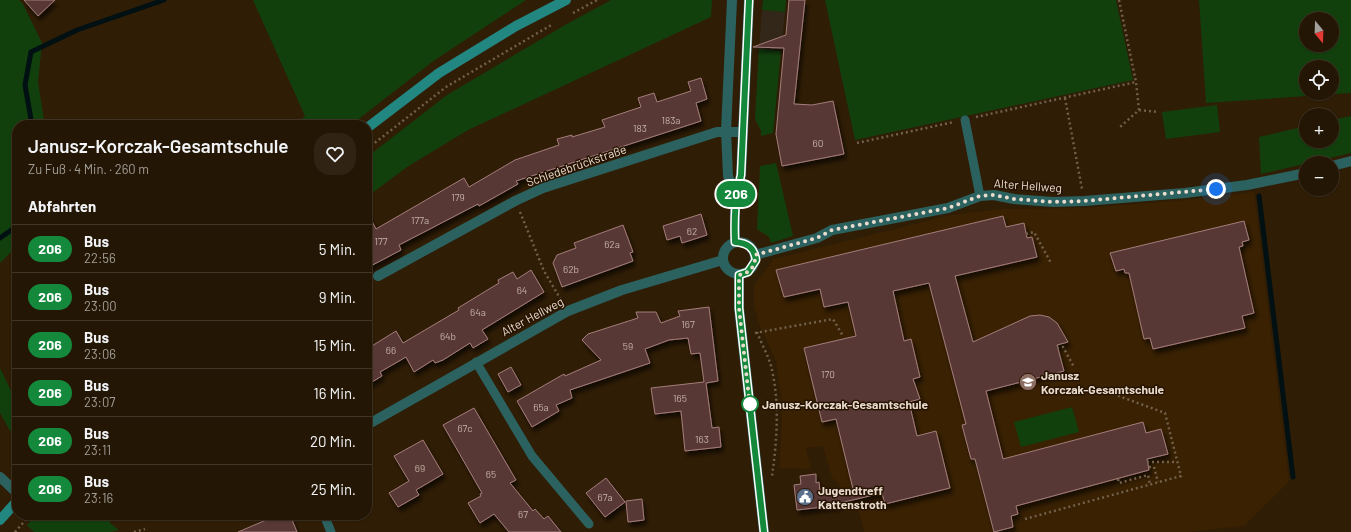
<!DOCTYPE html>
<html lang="de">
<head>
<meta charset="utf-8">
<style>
	body { margin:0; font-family:Barlow,sans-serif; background:#302313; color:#f1f3f6; height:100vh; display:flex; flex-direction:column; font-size:15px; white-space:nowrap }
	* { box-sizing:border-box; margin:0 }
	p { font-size:13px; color:#a39f9a }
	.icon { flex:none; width:22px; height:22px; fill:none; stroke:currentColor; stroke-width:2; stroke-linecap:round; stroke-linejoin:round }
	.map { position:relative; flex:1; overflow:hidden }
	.details { position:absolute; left:12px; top:120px; width:360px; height:400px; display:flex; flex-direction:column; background:#241604; border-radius:16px; box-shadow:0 1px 3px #0004,0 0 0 1px #413526 }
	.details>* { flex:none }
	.badge { padding:0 8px; border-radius:13px; font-size:14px; line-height:26px }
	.needle { width:26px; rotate:161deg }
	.tools { position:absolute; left:1299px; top:12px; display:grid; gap:8px }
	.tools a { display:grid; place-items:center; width:40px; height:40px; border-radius:50%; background:#241604; box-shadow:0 1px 3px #0004,0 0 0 1px #413526; font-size:20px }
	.you { position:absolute; width:20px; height:20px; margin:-10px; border:3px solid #fff; border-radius:50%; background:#1a73e8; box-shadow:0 0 0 6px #1a73e833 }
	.map>.badge { position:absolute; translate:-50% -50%; box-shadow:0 0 0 2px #fff }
	h2 { padding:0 16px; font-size:15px; line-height:36px }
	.round { display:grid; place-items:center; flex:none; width:42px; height:42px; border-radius:16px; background:#302313 }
	.summary { display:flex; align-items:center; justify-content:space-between; height:68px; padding:0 16px }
	h1 { font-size:19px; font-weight:600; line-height:30px }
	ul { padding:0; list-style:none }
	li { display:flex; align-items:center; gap:12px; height:48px; padding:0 16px; border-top:1px solid #413526 }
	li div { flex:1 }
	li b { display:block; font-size:15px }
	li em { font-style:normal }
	li .badge { min-width:44px; font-weight:700; text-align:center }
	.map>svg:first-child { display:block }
	.commercial { fill:#322718 }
	.built { fill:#392102 }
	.green { fill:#12400d; fill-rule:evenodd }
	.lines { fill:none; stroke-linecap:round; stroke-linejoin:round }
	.stream { stroke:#011013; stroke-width:5 }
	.building { fill:#583836; stroke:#a37d7a; filter:url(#shadow) }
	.path { stroke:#71604c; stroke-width:2.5; stroke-dasharray:2 3; stroke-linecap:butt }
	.service { stroke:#2b625f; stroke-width:9 }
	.minor { stroke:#2b625f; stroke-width:10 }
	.secondary { stroke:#228681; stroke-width:10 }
	.line-casing { stroke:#fff; stroke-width:9 }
	.line { stroke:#14893b; stroke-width:6 }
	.walk { stroke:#e9dcce; stroke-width:4; stroke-dasharray:0 7.2 }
	.stop-dot { fill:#fff; stroke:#14893b; stroke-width:2 }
	.labels { text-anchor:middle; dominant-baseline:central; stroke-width:3; stroke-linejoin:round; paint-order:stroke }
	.number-label { font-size:10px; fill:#c5b3a8 }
	.street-label { font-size:12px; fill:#e9dcce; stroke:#261300 }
	.poi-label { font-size:12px; font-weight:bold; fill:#e9dcce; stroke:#261300; text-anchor:start }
	.stop-label { font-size:12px; font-weight:bold; fill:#e9dcce; stroke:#261300; text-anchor:start }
</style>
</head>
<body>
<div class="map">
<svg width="1351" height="532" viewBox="0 0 1351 532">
	<defs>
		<filter id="shadow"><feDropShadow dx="2.5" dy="4.5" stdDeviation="2" flood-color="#0009"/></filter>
	</defs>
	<rect width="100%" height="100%" fill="#301d05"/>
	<!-- commercial -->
	<path class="commercial" d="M 762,10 L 785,12 L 781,51 L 759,49 Z"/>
	<!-- built -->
	<path class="built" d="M 1254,192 L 1289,482 L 1244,526 L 1187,532 L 864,532 L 859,510 L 846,512 L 839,484 L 832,478 L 823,446 L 806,448 L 811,469 L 780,468 L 782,402 L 776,361 L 759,324 L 754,304 L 754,285 L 774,259 L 951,215 L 1003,209 L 1084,208 L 1186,200 Z"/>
	<!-- green -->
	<path class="green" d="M 0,0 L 19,0 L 23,4 L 42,43 L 38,82 L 44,120 L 47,125 L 17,125 L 17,246 L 0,263 Z
		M 253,0 L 526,0 L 432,62 L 351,125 L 295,125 L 305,116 Z
		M 611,0 L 712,0 L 711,17 L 468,130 L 407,167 L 367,197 L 367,157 L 447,95 L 565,25 Z
		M 763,0 L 786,0 L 785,12 L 762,10 Z
		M 825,0 L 1116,0 L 1133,80 L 855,140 Z
		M 1199,0 L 1351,0 L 1351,93 L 1206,103 ZM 1306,19 L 1332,19 L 1332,45 L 1306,45 ZM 1306,67 L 1332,67 L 1332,93 L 1306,93 Z
		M 759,49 L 781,51 L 773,133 L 761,136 L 761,131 L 755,119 Z
		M 1217,105 L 1220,132 L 1166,139 L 1162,112 Z
		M 1351,116 L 1351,153 L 1261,174 L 1259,137 L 1306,126 L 1306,141 L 1332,141 L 1332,120 Z
		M 776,163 L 793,236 L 771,243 L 769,237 L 757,229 L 760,166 Z
		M 0,368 L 17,403 L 17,443 L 0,413 Z
		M 1072,407 L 1079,432 L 1021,447 L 1014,422 Z
		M 36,515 L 106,515 L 111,524 L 119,530 L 111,532 L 34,532 L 27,525 Z"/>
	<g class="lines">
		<!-- stream -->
		<path class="stream" d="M 32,125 L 25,85 L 31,52 L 77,30 L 164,0
			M 1259,196 L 1293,477
			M 0,238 L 17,226"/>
	</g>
	<!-- building -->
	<path class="building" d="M 24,0 L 55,0 L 38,16 Z
		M 789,0 L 805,0 L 794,104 L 812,105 L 833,101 L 844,154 L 782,166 L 776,134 L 784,48 L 753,47 L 786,35 Z
		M 701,78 L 707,99 L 696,103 L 701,121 L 516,181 L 518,184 L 479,206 L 478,204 L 399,245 L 401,250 L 367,268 L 367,212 L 376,229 L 464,178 L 469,187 L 515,160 L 559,145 L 557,139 L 572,135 L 572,137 L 605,127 L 602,120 L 641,107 L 638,98 L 654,93 L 657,102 L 691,91 L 688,82 Z
		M 701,214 L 707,235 L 682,243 L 680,236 L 667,240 L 663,226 Z
		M 1003,216 L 1006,227 L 1024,223 L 1027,238 L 1032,237 L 1037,257 L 955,276 L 973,342 L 1030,316 L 1040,315 L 1049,317 L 1057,323 L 1068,342 L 1057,345 L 1064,371 L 986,391 L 1003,459 L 1143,422 L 1146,433 L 1161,429 L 1168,454 L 1147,459 L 1149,470 L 1016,506 L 1018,514 L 1011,516 L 1013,527 L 994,532 L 975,459 L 971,459 L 962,425 L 966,424 L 929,283 L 893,291 L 904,341 L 911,339 L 920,377 L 913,379 L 920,399 L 909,402 L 917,436 L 936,431 L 950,488 L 885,504 L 882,493 L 840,503 L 840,505 L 797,510 L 794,485 L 801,484 L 800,476 L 816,474 L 816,483 L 819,482 L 820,492 L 853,489 L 836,419 L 822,422 L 804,348 L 856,336 L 848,302 L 824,307 L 820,289 L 784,297 L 776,270 Z
		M 1244,221 L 1249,240 L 1242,242 L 1243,246 L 1239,247 L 1254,313 L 1242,316 L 1245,328 L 1153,349 L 1150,338 L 1144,339 L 1129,273 L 1125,273 L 1124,269 L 1116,271 L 1110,253 Z
		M 623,225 L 633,252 L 630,253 L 633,261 L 562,287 L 553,263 L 557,255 L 576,248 L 574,243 Z
		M 531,270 L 544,292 L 482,330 L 488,339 L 473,348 L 470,343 L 443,360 L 435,363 L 433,360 L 414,372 L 406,357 L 380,372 L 382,376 L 367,385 L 367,349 L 396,331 L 403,343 L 459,310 L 458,308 L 499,283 L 498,280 L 513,272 L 517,279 Z
		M 709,307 L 718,381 L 706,383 L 712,428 L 719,427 L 721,447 L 685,451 L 681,411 L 655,414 L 651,388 L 704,382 L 700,353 L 691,354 L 688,338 L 669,340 L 645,349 L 650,363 L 570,390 L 572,398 L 556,405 L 559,411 L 532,427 L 517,401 L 564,374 L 565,376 L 601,360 L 582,340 L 588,334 L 638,318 L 636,312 L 656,312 L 661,323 L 680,316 L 678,311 Z
		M 511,367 L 521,385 L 508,392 L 498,374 Z
		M 474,408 L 516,480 L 510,483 L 533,511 L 535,509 L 544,519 L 548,516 L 561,532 L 509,532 L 494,514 L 480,523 L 468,503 L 481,496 L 480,494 L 482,493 L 443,425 Z
		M 423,440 L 443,474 L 416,490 L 419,495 L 398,507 L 389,493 L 409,481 L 394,456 Z
		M 606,478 L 625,502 L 605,517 L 586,493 Z
		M 642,499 L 644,520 L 628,522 L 626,501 Z
		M 278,515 L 290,515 L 297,532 L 238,532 Z"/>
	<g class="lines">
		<!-- path -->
		<path class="path" d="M 1119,0 L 1136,82 L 1139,110 L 1120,127
			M 573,13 L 597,0
			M 1065,98 L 1082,189
			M 1139,110 L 1158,112
			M 976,117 L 1136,82
			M 857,143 L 954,122
			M 367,149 L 446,87 L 553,24
			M 520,212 L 544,271 L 561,300
			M 1026,234 L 1034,232 L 1051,263
			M 757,332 C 761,343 768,355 771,366 C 780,401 777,441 772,476
			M 755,333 L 833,319 L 843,336
			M 1057,348 L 1063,347 L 1074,367
			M 1147,462 L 1177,462
			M 1149,467 L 1154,467 L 1158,482
			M 1118,479 L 1119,483 L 1148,475 L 1150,485
			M 1025,519 L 1181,476 L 1165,413 L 1108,392
			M 15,532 L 30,515
			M 134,532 L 145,529"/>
		<!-- service -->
		<path class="service" d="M 965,120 L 980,196
			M 476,362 L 532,456 L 589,524
			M 324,515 L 331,532"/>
		<!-- minor -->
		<path class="minor" d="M 732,0 L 726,131 L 728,176 L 735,197
			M 1332,166 L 1351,161
			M723 258a16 16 0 1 1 32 0a16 16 0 1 1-32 0Z
			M 735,242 L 735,197 L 741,175 L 749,0
			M 755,255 L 817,238 L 832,230 L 948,208 L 980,196 L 994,195 L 1014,199 L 1053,202 L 1084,201 L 1185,193 L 1247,185 L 1306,173
			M 739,275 L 739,308 L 764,532
			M 378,276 L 515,201 L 543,188 L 717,132 L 742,132
			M 367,425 L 568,311 L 622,290 L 723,260
			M 0,477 L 17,493
			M 126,515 L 164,515"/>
		<!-- secondary -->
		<path class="secondary" d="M 367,128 L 439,73 L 516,26 L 566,0
			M 0,520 L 17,501"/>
	</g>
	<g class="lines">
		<defs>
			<path id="line" d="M 749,0 L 741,175 C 735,199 734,217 735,242 C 747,243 754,247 756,260 L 748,272 L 739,275 L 739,308 L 764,532"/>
		</defs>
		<!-- line casing -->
		<use href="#line" class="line-casing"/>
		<!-- line -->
		<use href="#line" class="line"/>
		<!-- walk -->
		<path class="walk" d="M 750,404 L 750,407 L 739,308 L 739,275 C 750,273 756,266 755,255 L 817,238 L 832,230 L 948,208 L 980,196 L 994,195 L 1014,199 L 1053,202 L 1084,201 L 1216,189"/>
	</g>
	<!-- icons -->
	<defs>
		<symbol id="school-disc" viewBox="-11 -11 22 22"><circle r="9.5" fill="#8d6e63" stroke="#261300"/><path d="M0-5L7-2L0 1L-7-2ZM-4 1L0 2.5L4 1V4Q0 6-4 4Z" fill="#fff"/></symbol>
		<symbol id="civic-disc" viewBox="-11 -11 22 22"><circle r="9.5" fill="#5c6f8a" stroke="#261300"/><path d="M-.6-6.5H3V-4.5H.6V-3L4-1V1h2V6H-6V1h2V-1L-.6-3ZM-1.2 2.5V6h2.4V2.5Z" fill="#fff"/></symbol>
	</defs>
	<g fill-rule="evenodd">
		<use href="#school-disc" x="1018" y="372" width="20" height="20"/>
		<use href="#civic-disc" x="795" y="487" width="20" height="20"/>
	</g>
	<!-- markers -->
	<circle class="stop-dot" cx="750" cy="404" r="8"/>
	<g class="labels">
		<!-- number labels -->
		<g class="number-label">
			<text x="671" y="120">183a</text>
			<text x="640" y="128">183</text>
			<text x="818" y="143">60</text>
			<text x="458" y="197">179</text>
			<text x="420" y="220">177a</text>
			<text x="692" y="231">62</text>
			<text x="381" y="241">177</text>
			<text x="612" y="244">62a</text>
			<text x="571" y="269">62b</text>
			<text x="522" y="290">64</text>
			<text x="478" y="312">64a</text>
			<text x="688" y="324">167</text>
			<text x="448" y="336">64b</text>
			<text x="628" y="346">59</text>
			<text x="391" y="350">66</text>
			<text x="828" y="374">170</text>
			<text x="680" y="398">165</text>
			<text x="541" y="407">65a</text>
			<text x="465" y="428">67c</text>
			<text x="702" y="439">163</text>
			<text x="420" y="468">69</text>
			<text x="491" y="474">65</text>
			<text x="605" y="497">67a</text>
			<text x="523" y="514">67</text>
		</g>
		<!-- street labels -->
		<g class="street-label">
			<text transform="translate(576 165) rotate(-19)">Schledebrückstraße</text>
			<text transform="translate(1028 185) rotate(4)">Alter Hellweg</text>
			<text transform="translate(532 316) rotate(-28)">Alter Hellweg</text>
		</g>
		<!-- poi labels -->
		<g class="poi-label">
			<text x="1041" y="375">Janusz<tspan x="1041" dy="14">Korczak-Gesamtschule</tspan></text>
			<text x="818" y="490">Jugendtreff<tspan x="818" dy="14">Kattenstroth</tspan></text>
		</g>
		<!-- stop labels -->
		<g class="stop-label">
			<text x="762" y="404">Janusz-Korczak-Gesamtschule</text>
		</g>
	</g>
</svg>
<div class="tools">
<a><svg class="needle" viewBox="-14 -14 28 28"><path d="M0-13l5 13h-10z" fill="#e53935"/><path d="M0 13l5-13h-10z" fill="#a39f9a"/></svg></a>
<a><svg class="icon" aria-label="locate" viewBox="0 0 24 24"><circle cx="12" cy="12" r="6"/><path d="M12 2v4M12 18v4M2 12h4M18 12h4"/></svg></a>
<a>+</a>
<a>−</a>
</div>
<div class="you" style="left:1216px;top:189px"></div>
<b class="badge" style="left:736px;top:194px;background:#14893b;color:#fff">206</b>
<section class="details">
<div class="summary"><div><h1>Janusz-Korczak-Gesamtschule</h1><p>Zu Fuß · 4 Min. · 260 m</p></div><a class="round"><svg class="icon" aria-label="heart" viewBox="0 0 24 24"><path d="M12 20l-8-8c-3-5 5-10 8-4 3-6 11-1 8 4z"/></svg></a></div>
<h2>Abfahrten</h2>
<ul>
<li><span class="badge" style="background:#14893b;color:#fff">206</span><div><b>Bus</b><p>22:56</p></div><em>5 Min.</em></li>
<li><span class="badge" style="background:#14893b;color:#fff">206</span><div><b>Bus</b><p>23:00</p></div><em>9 Min.</em></li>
<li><span class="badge" style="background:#14893b;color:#fff">206</span><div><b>Bus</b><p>23:06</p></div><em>15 Min.</em></li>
<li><span class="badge" style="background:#14893b;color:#fff">206</span><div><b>Bus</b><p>23:07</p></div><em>16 Min.</em></li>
<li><span class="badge" style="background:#14893b;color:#fff">206</span><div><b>Bus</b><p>23:11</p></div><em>20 Min.</em></li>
<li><span class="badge" style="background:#14893b;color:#fff">206</span><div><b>Bus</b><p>23:16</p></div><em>25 Min.</em></li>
</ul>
</section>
</div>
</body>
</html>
